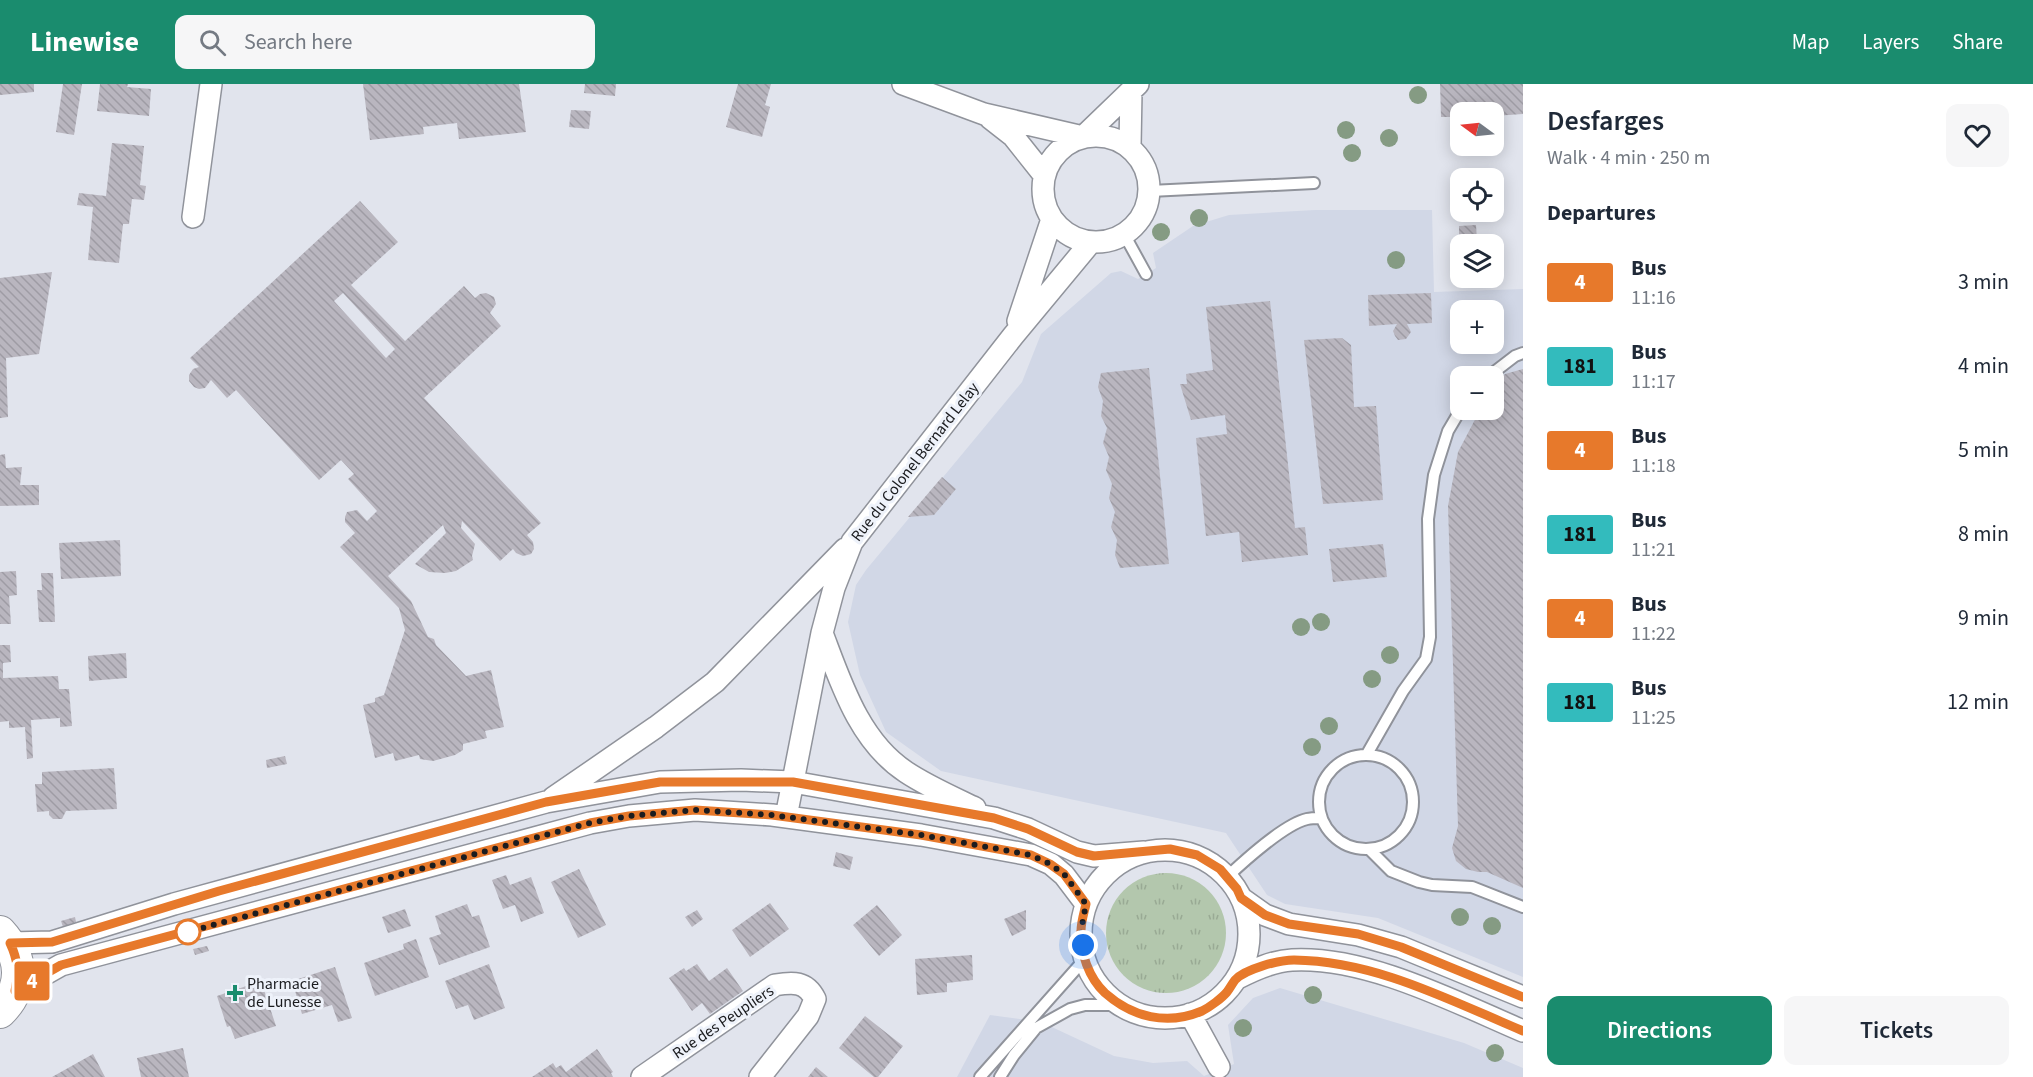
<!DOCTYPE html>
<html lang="en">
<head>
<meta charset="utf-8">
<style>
	body { margin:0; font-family:"Source Sans 3",sans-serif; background:#f6f6f7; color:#1f2937; height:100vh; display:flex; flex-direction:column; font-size:22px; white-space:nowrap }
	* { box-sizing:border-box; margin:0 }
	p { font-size:20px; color:#747a83 }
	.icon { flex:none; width:33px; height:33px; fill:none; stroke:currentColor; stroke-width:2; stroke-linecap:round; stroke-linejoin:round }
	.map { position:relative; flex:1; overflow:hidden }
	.details { display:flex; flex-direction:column; background:#fff; width:510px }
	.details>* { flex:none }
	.badge { padding:0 12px; border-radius:4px; font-size:21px; line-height:39px }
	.needle { width:39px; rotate:285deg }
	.controls { position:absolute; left:1450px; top:18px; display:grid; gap:12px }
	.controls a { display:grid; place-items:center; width:54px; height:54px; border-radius:12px; background:#fff; box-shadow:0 3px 15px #0003; font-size:30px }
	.you { position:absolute; width:30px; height:30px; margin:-15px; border:4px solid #fff; border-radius:50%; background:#1a73e8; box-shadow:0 0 0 9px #1a73e833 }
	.map>.badge { position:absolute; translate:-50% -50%; box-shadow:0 0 0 3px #fff }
	h2 { padding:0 24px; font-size:22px; line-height:54px }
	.round { display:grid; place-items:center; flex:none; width:63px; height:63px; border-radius:12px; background:#f6f6f7 }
	.head { display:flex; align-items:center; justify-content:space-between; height:102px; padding:0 24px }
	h1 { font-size:28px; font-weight:600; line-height:45px }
	.primary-button { display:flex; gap:12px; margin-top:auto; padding:12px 24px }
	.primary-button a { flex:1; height:69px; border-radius:12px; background:#1a8c6e; color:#fff; font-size:24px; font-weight:600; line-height:69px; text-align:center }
	.primary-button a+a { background:#f6f6f7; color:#1f2937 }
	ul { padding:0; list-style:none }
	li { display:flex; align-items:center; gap:18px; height:84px; padding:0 24px }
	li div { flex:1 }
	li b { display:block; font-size:22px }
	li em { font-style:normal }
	li .badge { min-width:66px; font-weight:700; text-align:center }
	header { display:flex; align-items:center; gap:36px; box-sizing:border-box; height:84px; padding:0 30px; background:#1a8c6e; color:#fff }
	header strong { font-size:28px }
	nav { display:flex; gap:33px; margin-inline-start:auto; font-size:21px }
	.search { width:420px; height:54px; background:#f6f6f7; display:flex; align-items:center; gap:15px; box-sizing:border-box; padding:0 21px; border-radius:12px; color:#747a83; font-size:22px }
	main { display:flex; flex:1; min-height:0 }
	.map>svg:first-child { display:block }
	.built { fill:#d1d7e6; fill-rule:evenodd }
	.grass { fill:url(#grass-tufts) }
	.building { fill:url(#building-back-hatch); fill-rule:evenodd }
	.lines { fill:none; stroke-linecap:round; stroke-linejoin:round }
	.service-casing { stroke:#90939b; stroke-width:14 }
	.minor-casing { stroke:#90939b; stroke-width:24 }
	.secondary-casing { stroke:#90939b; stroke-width:34 }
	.service { stroke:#fff; stroke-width:10 }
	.minor { stroke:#fff; stroke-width:21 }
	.secondary { stroke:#fff; stroke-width:32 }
	.tree { fill:#859b83 }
	.line-casing { stroke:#fff; stroke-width:14 }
	.line { stroke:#e7792b; stroke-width:9 }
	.walk { stroke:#1b1c1f; stroke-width:6; stroke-dasharray:0 10.8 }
	.stop-dot { fill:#fff; stroke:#e7792b; stroke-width:3 }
	.poi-dot { fill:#1a8c6e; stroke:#eef2fa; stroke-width:2 }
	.labels { text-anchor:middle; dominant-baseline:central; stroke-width:6; stroke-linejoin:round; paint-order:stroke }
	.street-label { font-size:16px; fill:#1b1c1f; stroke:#eef2fa }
	.poi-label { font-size:16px; fill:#1b1c1f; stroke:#eef2fa; text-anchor:start }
</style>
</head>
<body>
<header>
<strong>Linewise</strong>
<div class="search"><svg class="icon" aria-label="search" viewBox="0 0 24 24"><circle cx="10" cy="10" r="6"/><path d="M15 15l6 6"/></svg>Search here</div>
<nav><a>Map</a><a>Layers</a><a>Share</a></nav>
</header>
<main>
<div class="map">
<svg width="1523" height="993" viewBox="0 0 1523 993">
	<defs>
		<pattern id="grass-tufts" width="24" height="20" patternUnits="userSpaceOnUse" patternTransform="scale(1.5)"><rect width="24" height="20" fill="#b3c7ad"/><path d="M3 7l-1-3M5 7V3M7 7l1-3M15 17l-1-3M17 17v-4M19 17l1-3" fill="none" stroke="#99aa94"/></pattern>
		<pattern id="building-back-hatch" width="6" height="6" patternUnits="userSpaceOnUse" patternTransform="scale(1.5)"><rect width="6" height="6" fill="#b9b6bf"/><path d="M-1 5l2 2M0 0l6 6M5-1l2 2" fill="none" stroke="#9e9ca4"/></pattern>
	</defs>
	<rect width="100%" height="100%" fill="#e1e4ed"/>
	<!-- built -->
	<path class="built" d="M 1315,126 L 1432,126 L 1434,208 L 1523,205 L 1523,893 L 1378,834 L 1285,820 L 1267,811 L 1226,749 L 941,687 L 886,648 L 860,591 L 848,538 L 856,501 L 866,486 L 1022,298 L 1041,250 L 1111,189 L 1121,187 L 1138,195 L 1156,184 L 1153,169 L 1193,142 L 1229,131 ZM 1461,226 L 1494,226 L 1494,260 L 1461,260 ZM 1461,292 L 1494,292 L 1494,326 L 1461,326 Z
		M 1280,904 L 1464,959 L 1523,984 L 1523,993 L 957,993 L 990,931 L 1041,938 L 1114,972 L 1153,979 L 1187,977 L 1204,992 L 1234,980 L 1228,941 L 1253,914 Z"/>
	<!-- grass -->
	<path class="grass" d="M1106 849a60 60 0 1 1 120 0a60 60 0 1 1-120 0Z"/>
	<!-- building -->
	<path class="building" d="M 0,0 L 34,0 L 34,8 L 0,11 Z
		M 63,0 L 82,0 L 74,51 L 56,48 Z
		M 100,0 L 128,0 L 127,3 L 151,5 L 149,32 L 97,27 Z
		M 363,0 L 519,0 L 526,48 L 459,55 L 457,39 L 423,43 L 424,50 L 370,56 Z
		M 585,0 L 616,0 L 615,12 L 584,9 Z
		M 738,0 L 771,0 L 765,21 L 770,23 L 762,53 L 726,43 Z
		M 1440,0 L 1523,0 L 1523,30 L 1494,32 L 1494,28 L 1461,28 L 1461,33 L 1441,33 Z
		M 571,26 L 591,27 L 589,45 L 569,43 Z
		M 112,59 L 144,62 L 140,101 L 146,102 L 144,116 L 132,115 L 129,140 L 123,140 L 119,179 L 88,176 L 93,123 L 77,121 L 79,109 L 106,112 Z
		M 360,117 L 398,158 L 351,201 L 405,257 L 464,202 L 475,214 L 480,210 L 486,209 L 494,213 L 496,220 L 490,229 L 501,242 L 424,314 L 541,439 L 527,451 L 533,458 L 534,465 L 531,470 L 523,472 L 516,469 L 513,465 L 500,477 L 462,437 L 461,444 L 475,460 L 472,472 L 473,476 L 456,487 L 445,489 L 429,488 L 415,480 L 446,449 L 443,441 L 388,492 L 411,517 L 428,553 L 434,555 L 436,561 L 466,592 L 491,586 L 504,643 L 485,647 L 487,654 L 463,660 L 463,666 L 455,671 L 433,677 L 420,675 L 419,671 L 395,677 L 393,669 L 375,674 L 363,621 L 375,618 L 375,614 L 384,611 L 405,546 L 399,524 L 340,463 L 355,449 L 345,438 L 345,433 L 347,428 L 357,426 L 367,437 L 377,427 L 348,395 L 354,390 L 341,376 L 319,396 L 236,306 L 227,314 L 211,296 L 205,304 L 199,305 L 194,303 L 189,297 L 189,291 L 193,285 L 199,283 L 190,274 ZM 343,209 L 395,265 L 386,274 L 334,217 Z
		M 1476,141 L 1477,156 L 1459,157 L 1459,142 Z
		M 52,188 L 39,270 L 6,274 L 8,333 L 0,334 L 0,194 Z
		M 1431,209 L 1432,239 L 1407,240 L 1411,248 L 1406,255 L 1398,256 L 1395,252 L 1393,247 L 1397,240 L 1369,242 L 1368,211 Z
		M 1270,217 L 1295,444 L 1305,443 L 1308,471 L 1242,478 L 1239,448 L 1206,452 L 1196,354 L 1227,350 L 1225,331 L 1191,336 L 1180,300 L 1187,300 L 1186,290 L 1213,286 L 1206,223 Z
		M 1342,254 L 1351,261 L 1354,323 L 1376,322 L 1383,416 L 1323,420 L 1304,256 Z
		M 1149,284 L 1169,480 L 1120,484 L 1115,471 L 1117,456 L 1111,443 L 1115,428 L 1109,414 L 1112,400 L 1106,386 L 1109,373 L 1103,359 L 1107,344 L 1101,332 L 1103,317 L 1098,303 L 1101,289 Z
		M 1523,285 L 1523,804 L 1487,788 L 1478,788 L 1466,785 L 1456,777 L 1452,764 L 1458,742 L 1448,422 L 1458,368 L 1480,326 L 1494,326 L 1494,300 L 1505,290 Z
		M 5,370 L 6,384 L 22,383 L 20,401 L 39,401 L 39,421 L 0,422 L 0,371 Z
		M 942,393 L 956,405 L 934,431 L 908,433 Z
		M 120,456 L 121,492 L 61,495 L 59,459 Z
		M 1383,460 L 1387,493 L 1333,498 L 1329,465 Z
		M 16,487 L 17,511 L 9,512 L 11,540 L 0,540 L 0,488 Z
		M 41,489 L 53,489 L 55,538 L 39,538 L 37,506 L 42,506 Z
		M 0,561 L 10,561 L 11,578 L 3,579 L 3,594 L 58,592 L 59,605 L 69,605 L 72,642 L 60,643 L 60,634 L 31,636 L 33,674 L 27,675 L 25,643 L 9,644 L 9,637 L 0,638 Z
		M 126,569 L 127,594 L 89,597 L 88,572 Z
		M 285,672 L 287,680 L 267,684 L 266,676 Z
		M 114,684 L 117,725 L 66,727 L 62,735 L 53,735 L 49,731 L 49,727 L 37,728 L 35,700 L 42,700 L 42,688 Z
		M 836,768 L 853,773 L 850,786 L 833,782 Z
		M 579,785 L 606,841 L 578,854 L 551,798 Z
		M 506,791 L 510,801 L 531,793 L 544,829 L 521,838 L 515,821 L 503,825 L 492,796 Z
		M 770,819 L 789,845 L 750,873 L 732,846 Z
		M 467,820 L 472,833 L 479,831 L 490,863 L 439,881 L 429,854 L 441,850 L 435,832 Z
		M 877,821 L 902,851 L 879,872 L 853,841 Z
		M 405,825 L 411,842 L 388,849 L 382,833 Z
		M 697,826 L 703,835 L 692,843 L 685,833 Z
		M 1026,826 L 1026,845 L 1012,852 L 1004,835 Z
		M 75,833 L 76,838 L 63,843 L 61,837 Z
		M 416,855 L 429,893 L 375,912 L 364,879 L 404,865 L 403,860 Z
		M 207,862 L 209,867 L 195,871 L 193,865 Z
		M 972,871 L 973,896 L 947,899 L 947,908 L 917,911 L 915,875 Z
		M 489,880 L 505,924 L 474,936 L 468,921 L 456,925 L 445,897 Z
		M 697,880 L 709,897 L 727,884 L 743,907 L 710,930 L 702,919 L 692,927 L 669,894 L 684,884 L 686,887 Z
		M 335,883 L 352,934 L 338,938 L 332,921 L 302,930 L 292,897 Z
		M 261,897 L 276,942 L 235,955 L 230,942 L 227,943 L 217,912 Z
		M 865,932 L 903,962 L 878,993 L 874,993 L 839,964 Z
		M 183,964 L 189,993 L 141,993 L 137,974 Z
		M 597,965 L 613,988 L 611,989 L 613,993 L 532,993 L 553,979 L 556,984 L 561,981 L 566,988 Z
		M 93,970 L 105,993 L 52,993 Z
		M 816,983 L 828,993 L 808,993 Z"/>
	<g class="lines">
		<defs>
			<path id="service" d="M 1150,107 L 1314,99
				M 1124,150 L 1146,190
				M 1489,292 L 1515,272 L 1523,269
				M 1367,670 L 1403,607 L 1426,575 L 1430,553 L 1428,435 L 1434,391 L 1448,347 L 1461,325
				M1319 718a47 47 0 1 1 94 0a47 47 0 1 1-94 0Z
				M 1369,765 L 1391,787 L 1419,798 L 1432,801 L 1472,803 L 1523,823
				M 1227,793 C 1244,777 1285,740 1307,735 C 1311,734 1317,734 1321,734
				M 980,993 L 1084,876
				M 1000,993 L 1014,971 L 1036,944 L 1070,925 L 1085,921 L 1119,921"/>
			<path id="minor" d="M 903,0 L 984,30 L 1083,53 L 1138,0
				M 990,34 L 1013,52 L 1044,91
				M1043 105a53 53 0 1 1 106 0a53 53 0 1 1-106 0Z
				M 1130,62 L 1131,7
				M 193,133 L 211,0
				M 1018,237 L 1052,135
				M 822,549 C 841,599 859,657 906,688 C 927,702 952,713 975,724
				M 553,714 L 656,643 L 715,598 L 845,465
				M 786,733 L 822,549 L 834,504 L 852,458 L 1013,252 L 1091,158
				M1081 850a84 84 0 1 1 168 0a84 84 0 1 1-168 0Z
				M 1241,814 L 1265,831 L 1289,840 L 1358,851 L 1401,863 L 1523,913
				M 10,859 L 52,858 L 174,820 L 546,718 L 660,698 L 741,696 L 793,698 L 994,734 L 1028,745 L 1077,768 L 1094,772 L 1144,768
				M 1236,895 C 1253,886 1272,877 1292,876 C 1367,872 1455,918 1523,947
				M 15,907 L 61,881 L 590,739 L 629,732 L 695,726 L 772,731 L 921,751 L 1031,771 L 1051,780 L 1064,791 L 1086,820
				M 1190,930 L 1219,983
				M 642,993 L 775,901 C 793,898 806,897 815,915 L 808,932 L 760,993"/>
			<path id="secondary" d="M 0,848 C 23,873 25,903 0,928"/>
		</defs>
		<!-- service casing -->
		<use href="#service" class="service-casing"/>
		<!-- minor casing -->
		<use href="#minor" class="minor-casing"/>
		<!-- secondary casing -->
		<use href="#secondary" class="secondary-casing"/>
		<!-- service -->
		<use href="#service" class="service"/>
		<!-- minor -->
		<use href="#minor" class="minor"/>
		<!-- secondary -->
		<use href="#secondary" class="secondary"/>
	</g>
	<!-- trees -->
	<g class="tree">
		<circle cx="1418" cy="11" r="9"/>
		<circle cx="1346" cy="46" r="9"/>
		<circle cx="1389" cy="54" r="9"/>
		<circle cx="1352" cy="69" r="9"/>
		<circle cx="1199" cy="134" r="9"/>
		<circle cx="1161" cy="148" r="9"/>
		<circle cx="1396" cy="176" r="9"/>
		<circle cx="1321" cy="538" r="9"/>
		<circle cx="1301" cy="543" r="9"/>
		<circle cx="1390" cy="571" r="9"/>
		<circle cx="1372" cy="595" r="9"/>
		<circle cx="1329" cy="642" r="9"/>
		<circle cx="1312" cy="663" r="9"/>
		<circle cx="1460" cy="833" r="9"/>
		<circle cx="1492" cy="842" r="9"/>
		<circle cx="1313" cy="911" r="9"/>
		<circle cx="1243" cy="944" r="9"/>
		<circle cx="1495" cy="969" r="9"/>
	</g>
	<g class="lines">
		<defs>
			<path id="line" d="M 1523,913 L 1401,863 L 1358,850 L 1289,840 L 1265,831 L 1241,814 L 1237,805 L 1220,785 L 1197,771 L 1170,765 L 1094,772 L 1077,768 L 1028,745 L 994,734 L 793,698 L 660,698 L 546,718 L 219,807 L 52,858 L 10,859 C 18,876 19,888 15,907 L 61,881 L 590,739 L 629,732 L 695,726 L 772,731 L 921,751 L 1031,771 L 1050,780 L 1064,790 L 1086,820 C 1084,829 1081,838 1081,847 C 1080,869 1089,894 1105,909 C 1132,933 1167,942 1202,927 C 1210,923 1222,914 1227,908 C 1230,904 1232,900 1235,896 C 1245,885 1279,876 1294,876 C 1376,877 1449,916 1523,947"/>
		</defs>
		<!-- line casing -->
		<use href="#line" class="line-casing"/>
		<!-- line -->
		<use href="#line" class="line"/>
		<!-- walk -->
		<path class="walk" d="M 188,848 L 180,850 L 590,739 L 629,732 L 695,726 L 772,731 L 921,751 L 1031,771 L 1050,780 L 1064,790 L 1086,820 L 1081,847 L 1083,861"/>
	</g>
	<!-- markers -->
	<circle class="stop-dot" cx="188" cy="848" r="12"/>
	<path class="poi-dot" d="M232 900h6v6h6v6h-6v6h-6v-6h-6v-6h6z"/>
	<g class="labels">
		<!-- street labels -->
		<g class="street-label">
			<text transform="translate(915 378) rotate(-52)">Rue du Colonel Bernard Lelay</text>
			<text transform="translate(723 938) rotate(-34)">Rue des Peupliers</text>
		</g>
		<!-- poi labels -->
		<g class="poi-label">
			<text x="247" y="900">Pharmacie<tspan x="247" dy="18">de Lunesse</tspan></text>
		</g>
	</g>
</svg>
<div class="controls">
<a><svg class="needle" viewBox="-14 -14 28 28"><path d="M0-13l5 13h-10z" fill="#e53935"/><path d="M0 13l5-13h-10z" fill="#747a83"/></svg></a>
<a><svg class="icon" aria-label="locate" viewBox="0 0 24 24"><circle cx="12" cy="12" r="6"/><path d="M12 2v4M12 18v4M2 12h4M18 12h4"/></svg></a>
<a><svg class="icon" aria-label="layers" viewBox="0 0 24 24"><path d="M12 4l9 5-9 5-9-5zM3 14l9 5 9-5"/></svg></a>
<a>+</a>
<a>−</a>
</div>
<div class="you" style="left:1083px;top:861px"></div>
<b class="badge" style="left:32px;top:897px;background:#e7792b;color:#fff">4</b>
</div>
<section class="details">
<div class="head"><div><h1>Desfarges</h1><p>Walk · 4 min · 250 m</p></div><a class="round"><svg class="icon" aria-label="heart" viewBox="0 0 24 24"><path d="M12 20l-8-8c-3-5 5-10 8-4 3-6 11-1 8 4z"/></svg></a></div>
<h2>Departures</h2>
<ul>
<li><span class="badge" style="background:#e7792b;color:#fff">4</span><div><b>Bus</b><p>11:16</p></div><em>3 min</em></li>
<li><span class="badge" style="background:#33bbbd;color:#111">181</span><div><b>Bus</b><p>11:17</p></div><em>4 min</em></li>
<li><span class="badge" style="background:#e7792b;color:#fff">4</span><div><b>Bus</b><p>11:18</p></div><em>5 min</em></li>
<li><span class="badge" style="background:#33bbbd;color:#111">181</span><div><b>Bus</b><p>11:21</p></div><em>8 min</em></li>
<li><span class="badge" style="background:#e7792b;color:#fff">4</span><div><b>Bus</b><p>11:22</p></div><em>9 min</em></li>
<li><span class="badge" style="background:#33bbbd;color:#111">181</span><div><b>Bus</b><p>11:25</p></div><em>12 min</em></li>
</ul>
<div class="primary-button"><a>Directions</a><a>Tickets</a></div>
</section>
</main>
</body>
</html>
